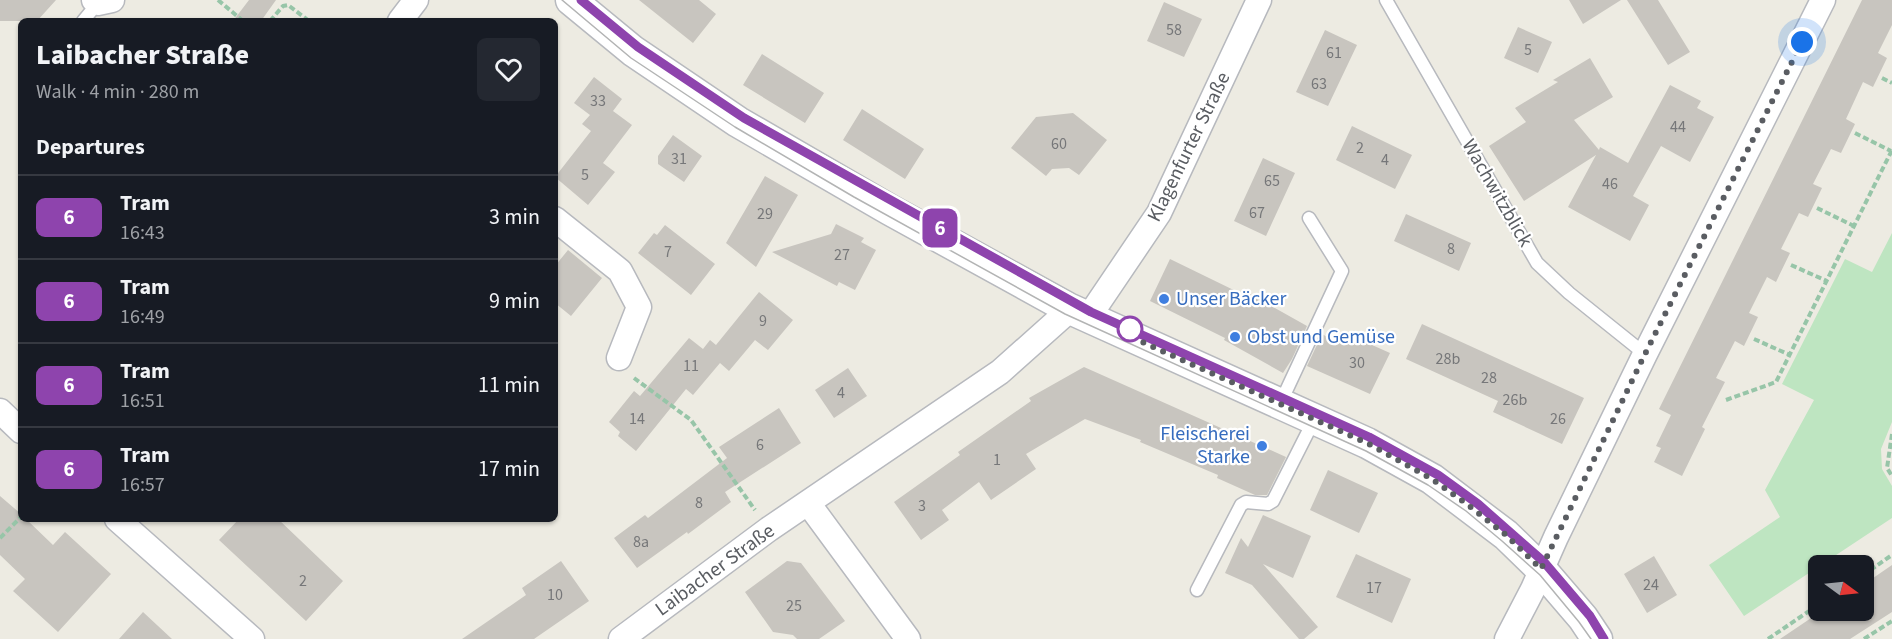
<!DOCTYPE html>
<html lang="en">
<head>
<meta charset="utf-8">
<style>
	body { margin:0; font-family:"Source Sans 3",sans-serif; background:#242831; color:#f1f3f6; height:100vh; display:flex; flex-direction:column; font-size:22px; white-space:nowrap }
	* { box-sizing:border-box; margin:0 }
	p { font-size:20px; color:#9ea1a6 }
	.icon { flex:none; width:33px; height:33px; fill:none; stroke:currentColor; stroke-width:2; stroke-linecap:round; stroke-linejoin:round }
	.map { position:relative; flex:1; overflow:hidden }
	.drawer { position:absolute; left:18px; top:18px; width:540px; height:504px; display:flex; flex-direction:column; background:#171b24; border-radius:9px; box-shadow:0 2px 4px #0004 }
	.drawer>* { flex:none }
	.badge { padding:0 12px; border-radius:9px; font-size:21px; line-height:39px }
	.needle { width:39px; rotate:105deg }
	.tools { position:absolute; left:1808px; top:555px; display:grid; gap:12px }
	.tools a { display:grid; place-items:center; width:66px; height:66px; border-radius:9px; background:#171b24; box-shadow:0 2px 4px #0004; font-size:30px }
	.you { position:absolute; width:30px; height:30px; margin:-15px; border:4px solid #fff; border-radius:50%; background:#1a73e8; box-shadow:0 0 0 9px #1a73e833 }
	.map>.badge { position:absolute; translate:-50% -50%; box-shadow:0 0 0 3px #fff }
	h2 { padding:0 18px; font-size:22px; line-height:54px }
	.round { display:grid; place-items:center; flex:none; width:63px; height:63px; border-radius:9px; background:#242831 }
	.overview { display:flex; align-items:center; justify-content:space-between; height:102px; padding:0 18px }
	h1 { font-size:28px; font-weight:800; line-height:45px }
	ul { padding:0; list-style:none }
	li { display:flex; align-items:center; gap:18px; height:84px; padding:0 18px; border-top:2px solid #363941 }
	li div { flex:1 }
	li b { display:block; font-size:22px }
	li em { font-style:normal }
	li .badge { min-width:66px; font-weight:700; text-align:center }
	.map>svg:first-child { display:block }
	.green { fill:#bee5c1 }
	.building { fill:#c8c5bf }
	.lines { fill:none; stroke-linecap:round; stroke-linejoin:round }
	.service-casing { stroke:#b7b9be; stroke-width:15 }
	.minor-casing { stroke:#b7b9be; stroke-width:27 }
	.tertiary-casing { stroke:#b7b9be; stroke-width:33 }
	.path { stroke:#97c5a8; stroke-width:4; stroke-dasharray:6 3; stroke-linecap:butt }
	.service { stroke:#fff; stroke-width:12 }
	.minor { stroke:#fff; stroke-width:24 }
	.tertiary { stroke:#fff; stroke-width:30 }
	.tram { stroke:#b3b4b4; stroke-width:1.5 }
	.line-casing { stroke:#fff; stroke-width:14 }
	.line { stroke:#8e44ad; stroke-width:9 }
	.walk { stroke:#5a5d62; stroke-width:6; stroke-dasharray:0 10.8 }
	.shop-dot { fill:#3f7fe0; stroke:#fff; stroke-width:2 }
	.stop-dot { fill:#fff; stroke:#8e44ad; stroke-width:3 }
	.labels { text-anchor:middle; dominant-baseline:central; stroke-width:4.5; stroke-linejoin:round; paint-order:stroke }
	.number-label { font-size:16px; fill:#767779 }
	.street-label { font-size:20px; fill:#5a5d62; stroke:#fff }
	.shop-label { font-size:20px; fill:#366cbe; stroke:#fff; text-anchor:start }
</style>
</head>
<body>
<div class="map">
<svg width="1892" height="639" viewBox="0 0 1892 639">
	<rect width="100%" height="100%" fill="#edebe2"/>
	<!-- green -->
	<path class="green" d="M 1892,233 L 1892,422 L 1881,449 L 1882,469 L 1892,486 L 1892,518 L 1744,616 L 1709,565 L 1780,517 L 1765,490 L 1814,400 L 1782,384 L 1845,259 L 1872,272 Z"/>
	<!-- building -->
	<path class="building" d="M 0,0 L 56,0 L 37,21 L 0,21 Z
		M 249,0 L 276,0 L 261,21 L 233,21 Z
		M 639,0 L 699,0 L 716,14 L 693,43 Z
		M 1569,0 L 1621,0 L 1583,24 Z
		M 1627,0 L 1658,0 L 1690,52 L 1668,65 Z
		M 1862,0 L 1892,0 L 1892,25 L 1878,53 L 1887,58 L 1873,87 L 1863,82 L 1846,119 L 1855,124 L 1841,153 L 1831,149 L 1813,184 L 1822,188 L 1808,217 L 1799,213 L 1781,249 L 1790,253 L 1776,282 L 1767,277 L 1749,313 L 1758,317 L 1744,346 L 1735,341 L 1716,378 L 1725,382 L 1702,427 L 1705,429 L 1682,476 L 1654,462 L 1661,448 L 1656,446 L 1671,415 L 1659,409 Z
		M 1164,2 L 1202,19 L 1184,57 L 1147,41 Z
		M 1518,27 L 1552,42 L 1538,73 L 1504,58 Z
		M 1325,30 L 1357,45 L 1328,106 L 1296,92 Z
		M 762,54 L 824,93 L 805,123 L 743,85 Z
		M 1590,58 L 1613,97 L 1574,120 L 1599,150 L 1600,147 L 1628,163 L 1670,85 L 1701,101 L 1697,108 L 1714,117 L 1690,162 L 1661,146 L 1633,196 L 1649,205 L 1630,241 L 1568,207 L 1596,155 L 1524,201 L 1489,146 L 1526,122 L 1515,108 L 1558,82 L 1553,80 Z
		M 594,77 L 622,99 L 613,111 L 632,125 L 603,163 L 615,172 L 588,205 L 555,177 L 591,131 L 582,124 L 590,115 L 574,103 Z
		M 862,109 L 924,149 L 905,179 L 843,140 Z
		M 1073,113 L 1107,140 L 1079,175 L 1069,168 L 1052,169 L 1046,176 L 1011,148 L 1036,117 Z
		M 1352,126 L 1412,155 L 1395,189 L 1336,160 Z
		M 673,135 L 702,156 L 684,182 L 658,164 L 658,156 Z
		M 1263,158 L 1295,173 L 1266,236 L 1234,221 Z
		M 765,176 L 798,195 L 756,267 L 726,243 Z
		M 1406,214 L 1471,243 L 1459,271 L 1394,241 Z
		M 836,224 L 864,238 L 861,242 L 876,250 L 855,290 L 839,282 L 837,286 L 772,252 L 831,234 Z
		M 665,225 L 715,264 L 691,295 L 638,253 L 654,233 L 657,235 Z
		M 568,250 L 602,278 L 571,316 L 555,303 L 555,266 Z
		M 1170,259 L 1248,297 L 1250,294 L 1307,326 L 1292,359 L 1283,373 L 1224,340 L 1225,338 L 1150,301 Z
		M 759,292 L 793,320 L 768,350 L 755,340 L 729,371 L 720,363 L 693,395 L 686,389 L 636,451 L 618,436 L 620,432 L 609,422 L 634,391 L 640,396 L 689,338 L 703,349 L 710,340 L 716,345 Z
		M 1422,324 L 1584,398 L 1562,444 L 1493,412 L 1498,401 L 1406,359 Z
		M 1343,332 L 1390,353 L 1370,394 L 1307,366 L 1322,334 L 1338,343 Z
		M 1084,367 L 1286,457 L 1267,495 L 1255,495 L 1217,478 L 1218,475 L 1140,442 L 1141,440 L 1085,419 L 1026,454 L 1036,469 L 991,500 L 979,482 L 942,510 L 949,520 L 921,540 L 894,502 L 960,455 L 958,452 L 1031,401 L 1029,398 Z
		M 848,368 L 867,396 L 834,418 L 815,390 Z
		M 779,408 L 801,443 L 725,492 L 731,502 L 688,534 L 687,532 L 637,568 L 614,538 L 645,515 L 648,518 L 727,458 L 719,447 Z
		M 1328,470 L 1378,493 L 1359,533 L 1310,510 Z
		M 0,496 L 21,514 L 21,519 L 26,519 L 53,545 L 65,532 L 111,574 L 58,632 L 13,591 L 25,579 L 0,555 Z
		M 1263,515 L 1311,536 L 1293,578 L 1263,564 L 1318,627 L 1304,639 L 1299,639 L 1252,585 L 1225,573 L 1241,538 L 1248,547 Z
		M 239,519 L 278,519 L 343,581 L 306,621 L 219,540 Z
		M 1356,554 L 1411,579 L 1392,623 L 1336,597 Z
		M 1654,556 L 1677,595 L 1647,613 L 1624,574 Z
		M 561,561 L 589,601 L 534,639 L 462,639 L 526,595 L 522,588 Z
		M 787,561 L 801,563 L 845,621 L 819,639 L 797,639 L 793,635 L 773,632 L 745,592 Z
		M 1892,565 L 1892,612 L 1850,639 L 1780,639 L 1823,610 L 1863,610 L 1863,585 Z
		M 143,612 L 172,639 L 119,639 Z"/>
	<g class="lines">
		<defs>
			<path id="service" d="M 1386,0 L 1537,263 L 1569,293 L 1645,354
				M 83,21 L 98,3
				M 1280,404 L 1342,271 L 1309,218
				M 1197,590 L 1241,505 L 1246,502 L 1268,504 L 1273,501 L 1314,420"/>
			<path id="minor" d="M 94,0 L 98,3 L 112,0
				M 400,21 L 416,0
				M 555,219 L 620,271 L 639,307 L 619,358
				M 1088,318 L 1159,213 L 1259,0
				M 0,411 L 21,431
				M 808,503 L 908,639
				M 117,519 L 252,639
				M 621,639 L 769,529 L 1000,372 L 1065,314 L 1068,308
				M 1507,639 L 1533,589 L 1556,537 L 1645,354 L 1823,0"/>
			<path id="tertiary" d="M 571,0 L 633,51 L 738,122 L 890,210 L 1068,308 L 1367,443 L 1432,479 L 1506,535 L 1541,569 L 1583,618 L 1597,639"/>
		</defs>
		<!-- service casing -->
		<use href="#service" class="service-casing"/>
		<!-- minor casing -->
		<use href="#minor" class="minor-casing"/>
		<!-- tertiary casing -->
		<use href="#tertiary" class="tertiary-casing"/>
		<!-- path -->
		<path class="path" d="M 218,0 L 243,21
			M 270,21 L 283,6 L 288,5 L 309,21
			M 1882,78 L 1892,83
			M 1855,133 L 1891,151
			M 1817,208 L 1854,226
			M 1791,265 L 1827,281
			M 1754,339 L 1790,355
			M 634,378 L 691,420 L 755,510
			M 1726,400 L 1776,382 L 1892,150
			M 1892,434 L 1887,468 L 1892,476
			M 0,538 L 21,517
			M 1863,575 L 1892,555
			M 1768,639 L 1818,605
			M 1864,639 L 1892,621"/>
		<!-- service -->
		<use href="#service" class="service"/>
		<!-- minor -->
		<use href="#minor" class="minor"/>
		<!-- tertiary -->
		<use href="#tertiary" class="tertiary"/>
		<!-- tram -->
		<path class="tram" d="M 562,0 L 631,58 L 735,127 L 854,197 L 1065,314 L 1366,451 L 1428,485 L 1466,511 L 1502,541 L 1540,575 L 1579,622 L 1591,639
			M 581,0 L 638,47 L 744,118 L 1091,312 L 1369,437 L 1438,475 L 1478,504 L 1544,562 L 1590,616 L 1604,639"/>
	</g>
	<g class="lines">
		<defs>
			<path id="line" d="M 581,0 L 638,47 L 744,118 L 1091,312 L 1369,437 L 1438,475 L 1478,504 L 1544,562 L 1590,616 L 1604,639"/>
		</defs>
		<!-- line casing -->
		<use href="#line" class="line-casing"/>
		<!-- line -->
		<use href="#line" class="line"/>
		<!-- walk -->
		<path class="walk" d="M 1130,329 L 1131,337 L 1367,443 L 1396,459 L 1432,479 L 1468,505 L 1506,535 L 1541,569 L 1645,354 L 1802,42"/>
	</g>
	<!-- markers -->
	<g class="shop-dot">
		<circle cx="1164" cy="299" r="6"/>
		<circle cx="1235" cy="337" r="6"/>
		<circle cx="1262" cy="446" r="6"/>
	</g>
	<circle class="stop-dot" cx="1130" cy="329" r="12"/>
	<g class="labels">
		<!-- number labels -->
		<g class="number-label">
			<text x="1174" y="30">58</text>
			<text x="1528" y="50">5</text>
			<text x="1334" y="53">61</text>
			<text x="1319" y="84">63</text>
			<text x="598" y="101">33</text>
			<text x="1678" y="127">44</text>
			<text x="1059" y="144">60</text>
			<text x="1360" y="148">2</text>
			<text x="679" y="159">31</text>
			<text x="1385" y="160">4</text>
			<text x="585" y="175">5</text>
			<text x="1272" y="181">65</text>
			<text x="1610" y="184">46</text>
			<text x="1257" y="213">67</text>
			<text x="765" y="214">29</text>
			<text x="1451" y="249">8</text>
			<text x="668" y="252">7</text>
			<text x="842" y="255">27</text>
			<text x="763" y="321">9</text>
			<text x="1448" y="359">28b</text>
			<text x="1357" y="363">30</text>
			<text x="691" y="366">11</text>
			<text x="1489" y="378">28</text>
			<text x="841" y="393">4</text>
			<text x="1515" y="400">26b</text>
			<text x="637" y="419">14</text>
			<text x="1558" y="419">26</text>
			<text x="760" y="445">6</text>
			<text x="997" y="460">1</text>
			<text x="699" y="503">8</text>
			<text x="922" y="506">3</text>
			<text x="641" y="542">8a</text>
			<text x="303" y="581">2</text>
			<text x="1651" y="585">24</text>
			<text x="1374" y="588">17</text>
			<text x="555" y="595">10</text>
			<text x="794" y="606">25</text>
		</g>
		<!-- street labels -->
		<g class="street-label">
			<text transform="translate(1189 147) rotate(-64)">Klagenfurter Straße</text>
			<text transform="translate(1497 193) rotate(60)">Wachwitzblick</text>
			<text transform="translate(715 570) rotate(-36)">Laibacher Straße</text>
		</g>
		<!-- shop labels -->
		<g class="shop-label">
			<text x="1176" y="299">Unser Bäcker</text>
			<text x="1247" y="337">Obst und Gemüse</text>
			<text x="1250" y="434" text-anchor="end">Fleischerei<tspan x="1250" dy="23">Starke</tspan></text>
		</g>
	</g>
</svg>
<div class="tools">
<a><svg class="needle" viewBox="-14 -14 28 28"><path d="M0-13l5 13h-10z" fill="#e53935"/><path d="M0 13l5-13h-10z" fill="#9ea1a6"/></svg></a>
</div>
<div class="you" style="left:1802px;top:42px"></div>
<b class="badge" style="left:940px;top:228px;background:#8e44ad;color:#fff">6</b>
<section class="drawer">
<div class="overview"><div><h1>Laibacher Straße</h1><p>Walk · 4 min · 280 m</p></div><a class="round"><svg class="icon" aria-label="heart" viewBox="0 0 24 24"><path d="M12 20l-8-8c-3-5 5-10 8-4 3-6 11-1 8 4z"/></svg></a></div>
<h2>Departures</h2>
<ul>
<li><span class="badge" style="background:#8e44ad;color:#fff">6</span><div><b>Tram</b><p>16:43</p></div><em>3 min</em></li>
<li><span class="badge" style="background:#8e44ad;color:#fff">6</span><div><b>Tram</b><p>16:49</p></div><em>9 min</em></li>
<li><span class="badge" style="background:#8e44ad;color:#fff">6</span><div><b>Tram</b><p>16:51</p></div><em>11 min</em></li>
<li><span class="badge" style="background:#8e44ad;color:#fff">6</span><div><b>Tram</b><p>16:57</p></div><em>17 min</em></li>
</ul>
</section>
</div>
</body>
</html>
